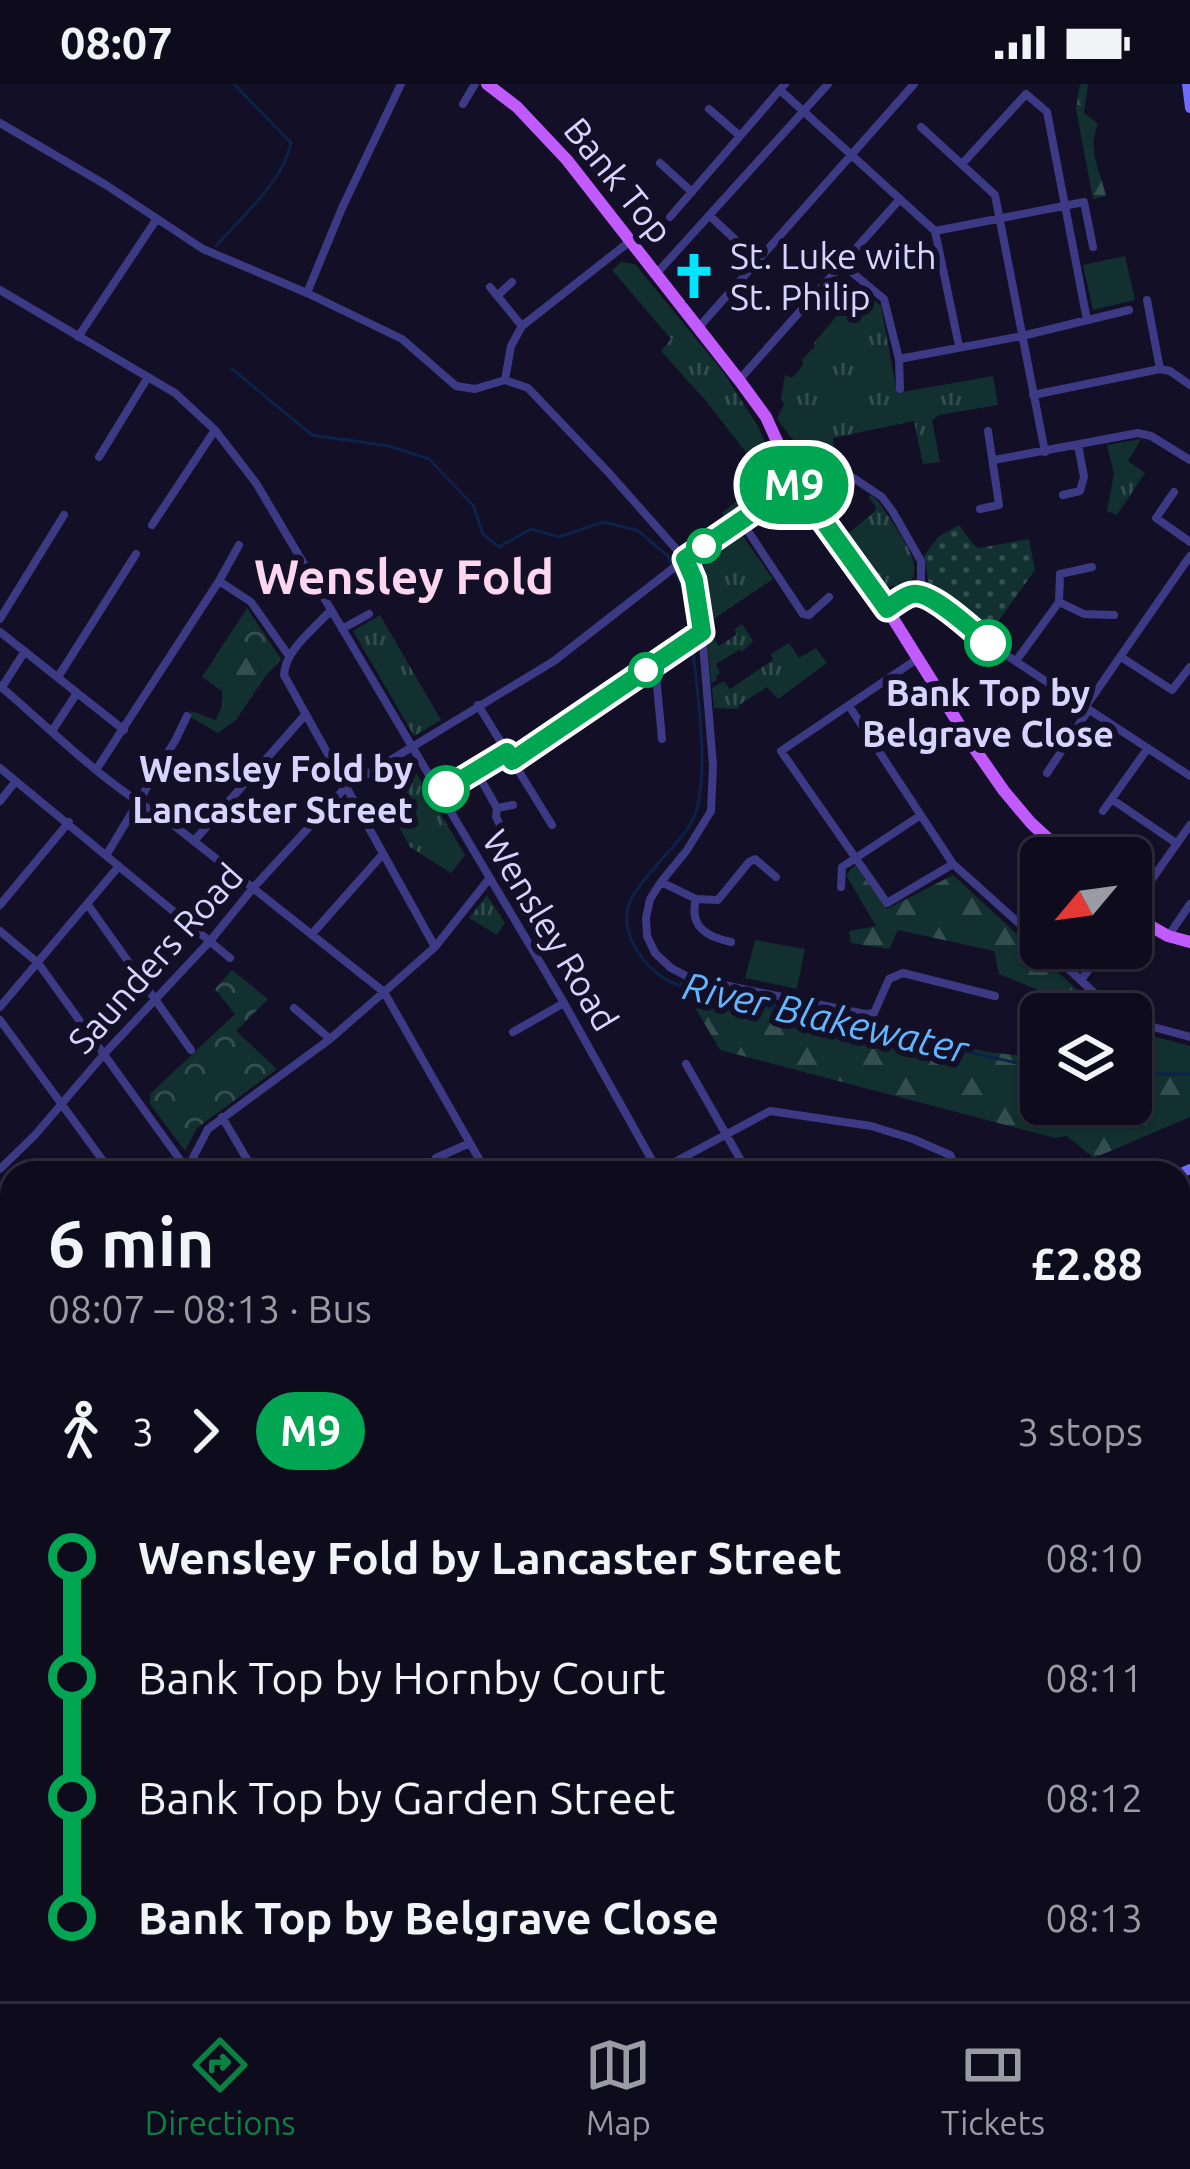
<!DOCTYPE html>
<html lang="en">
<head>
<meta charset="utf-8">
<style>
	body { margin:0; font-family:Ubuntu,sans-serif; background:#1c1929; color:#f1f3f6; height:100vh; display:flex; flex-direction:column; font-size:45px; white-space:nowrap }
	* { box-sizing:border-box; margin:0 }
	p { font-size:39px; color:#9b9ba3 }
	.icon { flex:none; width:66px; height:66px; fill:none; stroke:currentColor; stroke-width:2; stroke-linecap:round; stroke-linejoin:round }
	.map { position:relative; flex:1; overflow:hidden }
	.side { position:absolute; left:0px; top:1077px; width:1191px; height:840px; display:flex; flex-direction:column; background:#0e0b1c; border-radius:36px 36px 0 0; box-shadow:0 3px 9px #0004,0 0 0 3px #2e2b3b }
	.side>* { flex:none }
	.badge { padding:0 24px; border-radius:39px; font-size:42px; line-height:78px }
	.needle { width:78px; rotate:241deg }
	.fabs { position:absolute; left:1020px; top:753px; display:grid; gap:24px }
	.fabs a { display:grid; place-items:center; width:132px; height:132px; border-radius:18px; background:#0e0b1c; box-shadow:0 3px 9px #0004,0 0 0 3px #2e2b3b; font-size:60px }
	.map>.badge { position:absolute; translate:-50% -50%; box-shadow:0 0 0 6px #fff }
	.legs { display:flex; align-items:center; gap:18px; height:132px; padding:0 48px; font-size:39px }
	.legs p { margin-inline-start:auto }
	.overview { display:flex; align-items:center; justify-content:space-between; height:204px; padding:0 48px }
	h1 { font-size:66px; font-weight:700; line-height:90px }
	ul { padding:0 48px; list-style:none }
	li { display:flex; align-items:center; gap:42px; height:120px; font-size:45px }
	li i { display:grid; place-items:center; width:18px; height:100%; margin:0 15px; background:currentColor }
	li i::after { content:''; width:30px; height:30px; margin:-15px; border:9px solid; border-radius:50%; background:#0e0b1c }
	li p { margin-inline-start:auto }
	li:first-child i { background:linear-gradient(#0000 50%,currentColor 0) }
	li:last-child i { background:linear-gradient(currentColor 50%,#0000 0) }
	.status { display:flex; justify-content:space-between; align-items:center; height:84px; padding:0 60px; background:#0e0b1c; direction:ltr }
	.status svg { height:33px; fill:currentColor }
	.menu { display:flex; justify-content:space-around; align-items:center; height:168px; border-top:3px solid #2e2b3b; background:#0e0b1c; font-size:33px; color:#9b9ba3 }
	.menu a { display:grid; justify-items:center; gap:6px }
	.menu .selected { color:#0b8043 }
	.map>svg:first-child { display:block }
	.grass { fill:url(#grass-tufts) }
	.forest { fill:url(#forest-firs) }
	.park { fill:url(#park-crowns) }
	.garden { fill:url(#garden-dots) }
	.pitch { fill:#12302f }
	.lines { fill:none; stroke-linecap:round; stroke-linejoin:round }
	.stream { stroke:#0c2248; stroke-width:3 }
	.street { stroke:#3d3a85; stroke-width:8 }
	.secondary { stroke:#6f6bff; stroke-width:10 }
	.primary { stroke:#c25bff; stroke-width:12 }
	.highway { stroke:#ff4fa3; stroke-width:14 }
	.line-1-casing { stroke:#fff; stroke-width:27 }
	.line-1 { stroke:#00a651; stroke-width:18 }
	.stop-1-dot { fill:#fff; stroke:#00a651; stroke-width:6 }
	.labels { text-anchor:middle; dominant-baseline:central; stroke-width:12; stroke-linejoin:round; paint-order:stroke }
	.street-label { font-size:36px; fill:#d9d4ff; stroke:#130f26 }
	.poi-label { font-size:36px; fill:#d9d4ff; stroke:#130f26; text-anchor:start }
	.stop-label { font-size:36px; font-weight:bold; fill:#d9d4ff; stroke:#130f26 }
	.water-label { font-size:39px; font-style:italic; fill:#62b6ff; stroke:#130f26 }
	.district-label { font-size:48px; font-weight:bold; fill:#ffd6f0; stroke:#130f26 }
</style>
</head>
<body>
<div class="status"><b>08:07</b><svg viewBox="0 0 49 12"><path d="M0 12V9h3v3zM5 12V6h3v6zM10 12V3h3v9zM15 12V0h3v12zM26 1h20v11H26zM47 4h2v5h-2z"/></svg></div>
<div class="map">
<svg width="1190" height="1917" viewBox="0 0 1190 1917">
	<defs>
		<pattern id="grass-tufts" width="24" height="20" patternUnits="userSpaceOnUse" patternTransform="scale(3)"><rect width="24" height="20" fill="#12302f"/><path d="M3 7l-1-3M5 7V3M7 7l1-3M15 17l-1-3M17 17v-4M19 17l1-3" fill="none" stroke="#344d4e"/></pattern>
		<pattern id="forest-firs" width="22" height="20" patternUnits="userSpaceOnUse" patternTransform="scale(3)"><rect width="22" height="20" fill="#12302f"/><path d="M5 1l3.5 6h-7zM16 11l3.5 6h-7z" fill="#344d4e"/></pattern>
		<pattern id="park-crowns" width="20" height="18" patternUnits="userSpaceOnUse" patternTransform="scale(3)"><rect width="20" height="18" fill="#12302f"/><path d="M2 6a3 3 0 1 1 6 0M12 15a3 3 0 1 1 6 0" fill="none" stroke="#344d4e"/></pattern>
		<pattern id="garden-dots" width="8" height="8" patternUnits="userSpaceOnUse" patternTransform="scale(3)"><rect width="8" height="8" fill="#12302f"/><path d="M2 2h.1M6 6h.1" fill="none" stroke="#344d4e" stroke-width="1.8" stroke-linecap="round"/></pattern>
	</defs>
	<rect width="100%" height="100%" fill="#130f26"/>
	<!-- grass -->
	<path class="grass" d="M 621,178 L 635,180 L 724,289 L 757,341 L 782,393 L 778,403 L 730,440 L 722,429 L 766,394 L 706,317 L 661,267 L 671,255 L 612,186 Z
		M 860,204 L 881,222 L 897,309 L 993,292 L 998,321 L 939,331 L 932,336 L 940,378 L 923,380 L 914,337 L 833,354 L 835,374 L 825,376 L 792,355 L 777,335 L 784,320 L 781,315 L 785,291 L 792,294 L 803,281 L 802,276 L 815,262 L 814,259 Z
		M 1141,355 L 1128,377 L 1145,389 L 1117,431 L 1107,427 L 1114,390 L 1107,361 Z
		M 871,411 L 878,417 C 893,441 948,506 885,502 L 843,454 L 875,427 L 876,423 L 869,414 Z
		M 734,451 L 742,451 L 773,495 L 706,540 L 694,484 Z
		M 380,531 L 441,636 L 414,652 L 353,547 Z
		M 742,540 L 753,557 L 742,568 L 739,566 L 716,580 L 720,589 L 716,592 L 717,596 L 711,599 L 707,551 L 710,550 L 719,562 L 736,551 L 735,545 Z
		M 789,559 L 799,574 L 816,564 L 827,579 L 778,615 L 767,603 L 739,621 L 738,625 L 714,624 L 712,604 L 724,597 L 730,605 L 773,576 L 771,570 Z
		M 401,676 L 409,677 L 465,771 L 451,789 L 410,763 L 389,724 L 397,714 L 385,687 Z
		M 487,811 L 505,839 L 497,851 L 469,834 Z
		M 384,1905 L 440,1905 L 477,1917 L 411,1917 Z"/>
	<!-- forest -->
	<path class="forest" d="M 1080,0 L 1088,0 L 1084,29 L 1098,40 C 1086,64 1101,88 1106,112 L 1093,115 L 1076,25 Z
		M 234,544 L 265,593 L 236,636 L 218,649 L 190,633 L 191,627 L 216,636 L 222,621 L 222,607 L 202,593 Z
		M 855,781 L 887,825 L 953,791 L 1103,930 L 1086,930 L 1073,920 L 999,890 L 994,867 L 898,846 L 889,865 L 851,859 L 849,847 L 876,842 L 846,791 Z
		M 680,898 L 988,968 L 1041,974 L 1041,1020 L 1131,1020 L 1131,947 L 1137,948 L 1190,962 L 1190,1033 L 1094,1074 L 1067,1052 L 1055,1054 L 720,966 Z"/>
	<!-- park -->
	<path class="park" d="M 247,524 L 281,575 L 265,593 L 234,544 Z
		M 232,886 L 268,915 L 236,947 L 277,985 L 197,1044 L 185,1067 L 150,1020 L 150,1010 L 235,930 L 215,905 Z
		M 1190,1097 L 1190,1917 L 629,1917 L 637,1905 L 1179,1905 L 1179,1101 Z"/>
	<!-- garden -->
	<path class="garden" d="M 959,441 L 973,460 L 979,464 L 1029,455 L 1035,486 L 990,549 L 947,511 L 929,502 L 924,472 L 938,453 Z"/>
	<!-- pitch -->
	<path class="pitch" d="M 1125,172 L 1135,216 L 1093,226 L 1083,181 Z
		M 755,856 L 805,865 L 797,905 L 745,894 Z"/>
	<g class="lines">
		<!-- stream -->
		<path class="stream" d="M 216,162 C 242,132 283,98 291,59 L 234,0
			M 232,285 L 312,351 L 389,362 L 429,375 L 473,421 L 483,450 L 499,463 L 531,445 L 559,453 L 603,438 L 637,446 L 667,471 L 687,512 L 691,551
			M 692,561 C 697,604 713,706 690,741 C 677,762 634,802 629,820 C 620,847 639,875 659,891 C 683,911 783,924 818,932 C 893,948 966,969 1041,984
			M 1131,990 L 1190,990"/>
		<!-- street -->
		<path class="street" d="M 780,6 L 935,147 L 959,262
			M 463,20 L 475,0
			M 709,25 L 740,52
			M 0,39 L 106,101 L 203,165 L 307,209 L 402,255 L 456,302 L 475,305 L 505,296
			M 921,43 L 995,111 L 1045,368
			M 660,79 L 692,108
			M 962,80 L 1026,10 L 1047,28 L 1087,236
			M 710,132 L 757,176
			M 670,133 L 785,0
			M 935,147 L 1084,118 L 1093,163
			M 843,181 L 884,215 L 899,275 L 900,305
			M 657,189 L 828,0
			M 490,203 L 522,242
			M 0,206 L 175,309 L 215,346 L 256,399 L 564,919 L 659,1089
			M 307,209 L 342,124 L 401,0
			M 497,212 L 512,198
			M 1147,216 L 1160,285
			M 699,243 L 914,0
			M 78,253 L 156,136
			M 899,275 L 1022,252 L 1129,226
			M 505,296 L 528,304 L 608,388 L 685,475 L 694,496 L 702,548 L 713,681 L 711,727 L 687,766 L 661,798 L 650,815 L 646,834 L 647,852 L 655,869 L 671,884 L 690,894 L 865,930 L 874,929 L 889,895 L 903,889 L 995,912
			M 505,296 L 511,262 L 522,242 L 629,158
			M 739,296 L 900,115
			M 1033,311 L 1160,285 L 1170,287 L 1190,301
			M 99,373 L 148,293
			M 994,376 L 1138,349 L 1151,352 L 1190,376
			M 843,387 L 882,413 L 893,428 L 921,477 L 921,510
			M 1174,408 L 1156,434 L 1190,458
			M 1063,411 L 1080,407 L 1084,393 L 1078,361
			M 980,425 L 999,421 L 988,347
			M 742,438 L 803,530 L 809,531 L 829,513
			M 152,441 L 215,346
			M 219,497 L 251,518 L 289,572
			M 1059,518 L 1084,530 L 1114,531
			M 887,525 L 911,510 L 921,510 L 939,520 L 988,559 L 1190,692
			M 330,527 C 314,545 285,566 284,591 L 435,863
			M 0,535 L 64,431
			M 342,545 L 369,530
			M 0,548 L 124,646
			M 1121,573 L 1172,606 L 1190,583
			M 917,575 L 781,667 L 887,819 L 953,780
			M 1016,577 L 1059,518 L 1060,490 L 1092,483
			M 655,580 L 662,655
			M 58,593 L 136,470
			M 0,602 C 54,648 104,700 166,735 L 384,908 L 487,1089
			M 2,603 L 25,567
			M 478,621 L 552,741
			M 849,622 L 953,780 L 1041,859
			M 1086,622 L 1190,472
			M 52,647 L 77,609
			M 512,677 L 702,548
			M 0,684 L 230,874
			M 96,686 L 219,497 L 239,461
			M 476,687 L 497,724 L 496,733 L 504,749
			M 1047,689 L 1089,625
			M 439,710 L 507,668
			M 1113,716 L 1176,759
			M 0,717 L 16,697
			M 497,724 L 513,721
			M 1103,727 L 1148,664
			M 194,757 L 305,631
			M 107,770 L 176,655 L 187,632
			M 661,798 L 696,815 L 718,816 L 749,778 L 755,775 L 776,793
			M 841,803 L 842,783 L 921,731
			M 696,815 C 689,842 706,853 731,858
			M 0,821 L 69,738
			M 88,821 L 191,966
			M 1131,825 L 1190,741
			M 0,847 L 38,879 L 186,1084
			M 312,850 L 382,771
			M 1169,851 L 1190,820
			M 1046,864 L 1117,930
			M 1081,896 L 1105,864
			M 0,923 L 119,782
			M 294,924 L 330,955
			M 0,936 L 112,1089
			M 1131,937 L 1190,953
			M 513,948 L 564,919
			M 686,980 L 748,1089
			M 222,1033 L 255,1089
			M 436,1074 L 470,1059
			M 0,1085 L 35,1051 L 105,969 L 210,857 L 253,804 L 346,703 L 554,577 L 685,475 L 796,399
			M 658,1087 L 770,1027 L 871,1042 L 913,1055 L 950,1071 L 957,1086 L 955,1089
			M 185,1089 L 208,1045 L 330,955 L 384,908 L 435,863 L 489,795
			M 0,1279 L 12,1279
			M 0,1363 L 12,1367
			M 0,1533 L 12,1533
			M 375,1905 L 401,1917
			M 455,1905 L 492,1917
			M 193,1917 L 205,1905
			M 629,1917 L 637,1905"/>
		<!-- secondary -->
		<path class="secondary" d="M 1187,0 L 1190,24
			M 1179,1090 L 1190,1085"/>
		<!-- primary -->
		<path class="primary" d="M 487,0 L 517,23 L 567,76 L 739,296 L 766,333 L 796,399 L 814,429 L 887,525 L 972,661 L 1004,707 L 1031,739 L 1069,774
			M 1131,831 L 1168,852 L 1190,858"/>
		<!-- highway -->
		<path class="highway" d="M 0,1124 L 12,1183
			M 21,1917 L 22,1905"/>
	</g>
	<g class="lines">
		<defs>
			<path id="line-1" d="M 446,705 L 507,668 L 512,677 L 702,548 L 694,496 L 685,475 L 796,399 L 887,525 C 894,520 905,511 913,510 C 932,507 973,547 988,559"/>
		</defs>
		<!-- line-1 casing -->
		<use href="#line-1" class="line-1-casing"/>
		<!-- line-1 -->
		<use href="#line-1" class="line-1"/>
	</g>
	<!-- icons -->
	<defs>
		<symbol id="church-bare" viewBox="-9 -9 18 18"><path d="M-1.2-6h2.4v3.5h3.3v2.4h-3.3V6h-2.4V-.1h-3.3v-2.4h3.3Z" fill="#00e5ff" stroke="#130f26" stroke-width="2.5" paint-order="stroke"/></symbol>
	</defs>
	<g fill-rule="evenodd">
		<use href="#church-bare" x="661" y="159" width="66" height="66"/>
	</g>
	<!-- markers -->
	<g class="stop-1-dot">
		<circle cx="704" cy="462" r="15"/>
		<circle cx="988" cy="559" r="21"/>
		<circle cx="646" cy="586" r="15"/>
		<circle cx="446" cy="705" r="21"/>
	</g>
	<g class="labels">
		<!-- street labels -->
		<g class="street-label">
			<text transform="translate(619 96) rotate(51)">Bank Top</text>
			<text transform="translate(551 846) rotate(59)">Wensley Road</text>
			<text transform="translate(155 874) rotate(-48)">Saunders Road</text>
		</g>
		<!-- poi labels -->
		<g class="poi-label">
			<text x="730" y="171">St. Luke with<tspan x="730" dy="41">St. Philip</tspan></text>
		</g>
		<!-- stop labels -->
		<g class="stop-label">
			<text x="988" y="608">Bank Top by<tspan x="988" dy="41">Belgrave Close</tspan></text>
			<text x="413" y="684" text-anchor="end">Wensley Fold by<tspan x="413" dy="41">Lancaster Street</tspan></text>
		</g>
		<!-- water labels -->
		<g class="water-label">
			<text transform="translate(826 933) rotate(13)">River Blakewater</text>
		</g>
		<!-- district labels -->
		<g class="district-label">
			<text x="404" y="492">Wensley Fold</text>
		</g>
	</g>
</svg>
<div class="fabs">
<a><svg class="needle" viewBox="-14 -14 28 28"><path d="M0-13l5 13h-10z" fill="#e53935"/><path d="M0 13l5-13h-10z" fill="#9b9ba3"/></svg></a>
<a><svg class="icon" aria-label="layers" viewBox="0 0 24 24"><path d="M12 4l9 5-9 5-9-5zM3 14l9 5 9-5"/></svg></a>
</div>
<b class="badge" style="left:794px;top:401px;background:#00a651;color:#fff">M9</b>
<section class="side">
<div class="overview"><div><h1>6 min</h1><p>08:07 – 08:13 · Bus</p></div><b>£2.88</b></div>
<div class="legs"><svg class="icon" aria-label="walk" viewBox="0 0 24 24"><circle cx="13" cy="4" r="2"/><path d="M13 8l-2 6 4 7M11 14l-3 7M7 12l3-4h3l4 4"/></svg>3<svg class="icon" aria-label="forward" viewBox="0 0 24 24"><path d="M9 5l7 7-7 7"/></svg><b class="badge" style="background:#00a651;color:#fff">M9</b><p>3 stops</p></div>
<ul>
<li><i style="color:#00a651"></i><b>Wensley Fold by Lancaster Street</b><p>08:10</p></li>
<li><i style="color:#00a651"></i><span>Bank Top by Hornby Court</span><p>08:11</p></li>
<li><i style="color:#00a651"></i><span>Bank Top by Garden Street</span><p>08:12</p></li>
<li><i style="color:#00a651"></i><b>Bank Top by Belgrave Close</b><p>08:13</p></li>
</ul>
</section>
</div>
<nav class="menu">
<a class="selected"><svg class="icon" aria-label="directions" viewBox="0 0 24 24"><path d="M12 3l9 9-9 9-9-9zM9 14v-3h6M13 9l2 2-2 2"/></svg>Directions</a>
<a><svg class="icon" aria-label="map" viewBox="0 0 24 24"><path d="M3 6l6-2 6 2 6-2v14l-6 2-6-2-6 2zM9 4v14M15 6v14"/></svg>Map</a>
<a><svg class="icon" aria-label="tickets" viewBox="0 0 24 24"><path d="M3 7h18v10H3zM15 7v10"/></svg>Tickets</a>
</nav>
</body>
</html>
